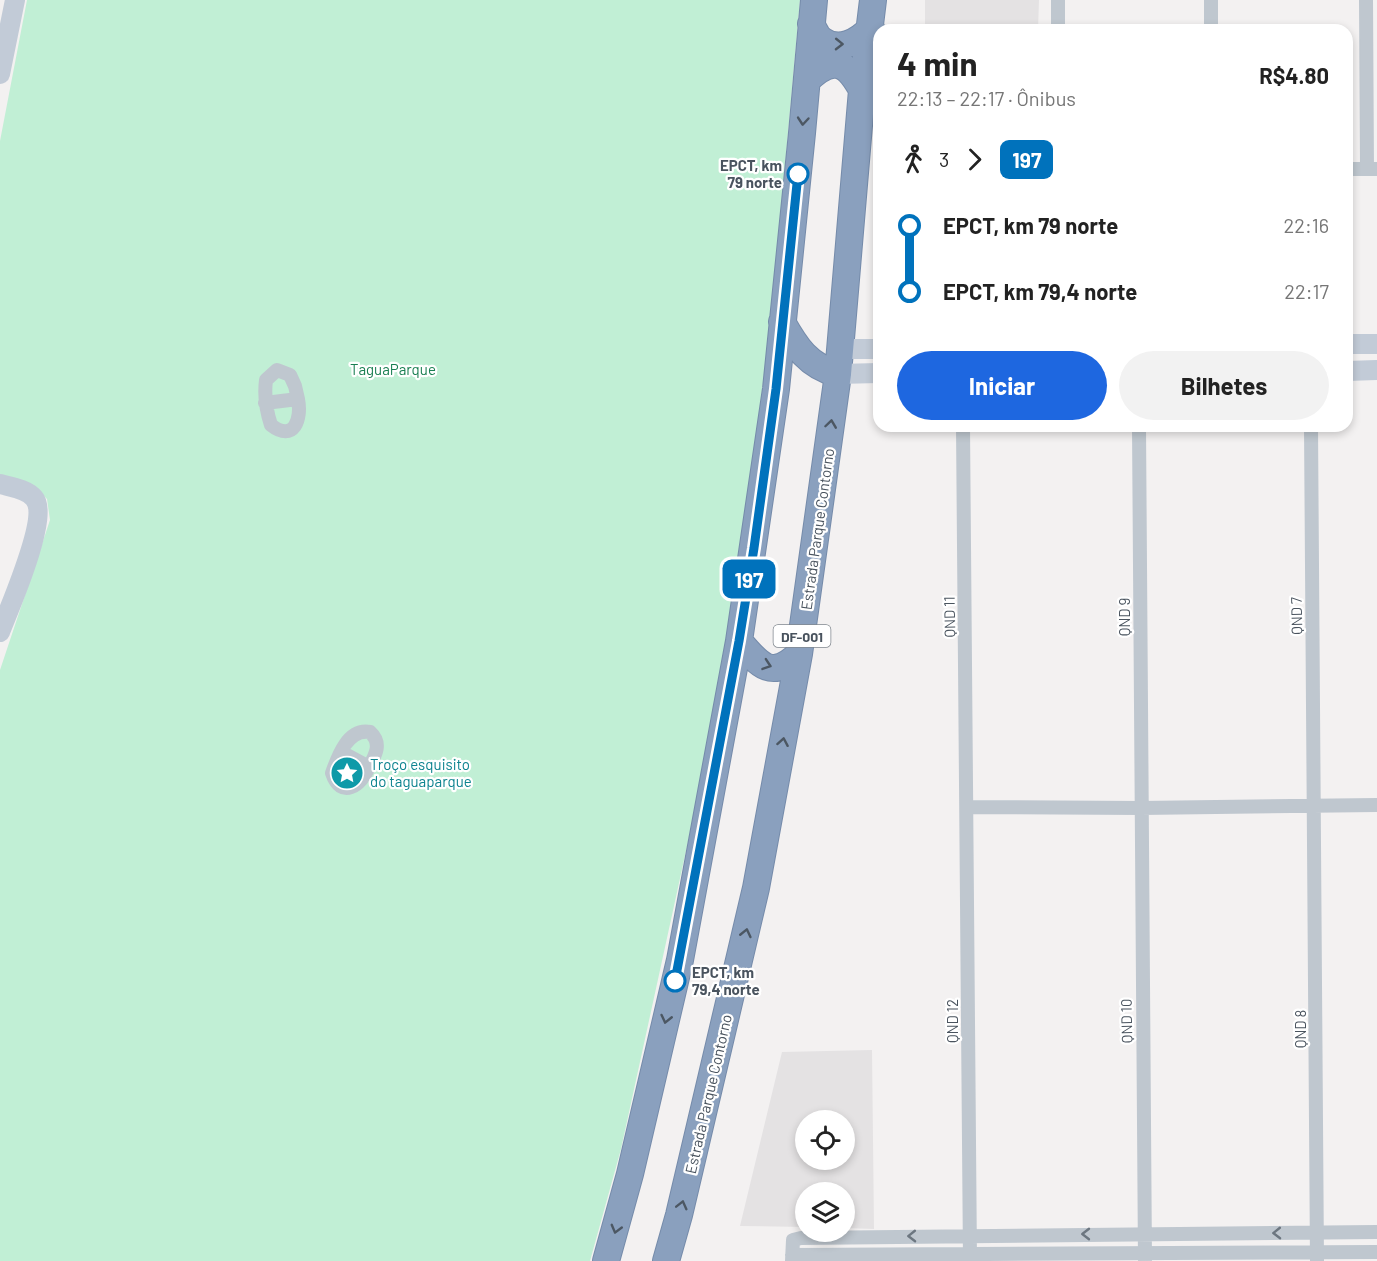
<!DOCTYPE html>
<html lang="pt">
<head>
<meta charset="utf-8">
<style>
	body { margin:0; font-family:Barlow,sans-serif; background:#f2f2f2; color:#222; height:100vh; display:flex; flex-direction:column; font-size:22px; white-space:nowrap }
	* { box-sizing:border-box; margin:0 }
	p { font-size:20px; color:#767676 }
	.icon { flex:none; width:33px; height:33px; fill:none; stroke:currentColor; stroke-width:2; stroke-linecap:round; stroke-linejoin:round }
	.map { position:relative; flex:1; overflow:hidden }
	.details { position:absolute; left:873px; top:24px; width:480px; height:408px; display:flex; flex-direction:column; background:#fff; border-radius:18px; box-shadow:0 3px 9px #0003 }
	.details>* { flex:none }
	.badge { padding:0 12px; border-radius:9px; font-size:21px; line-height:39px }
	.controls { position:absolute; left:795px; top:1110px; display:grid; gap:12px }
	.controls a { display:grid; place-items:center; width:60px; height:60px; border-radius:50%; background:#fff; box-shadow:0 3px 9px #0003; font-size:30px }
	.map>.badge { position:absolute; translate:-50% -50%; box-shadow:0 0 0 3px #fff }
	.legs { display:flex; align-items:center; gap:9px; height:66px; padding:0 24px; font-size:20px }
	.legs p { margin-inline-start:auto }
	.summary { display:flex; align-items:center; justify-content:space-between; height:102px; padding:0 24px }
	h1 { font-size:33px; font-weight:700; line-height:45px }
	.button { display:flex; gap:12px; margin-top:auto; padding:12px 24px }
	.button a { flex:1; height:69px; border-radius:36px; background:#1e67e0; color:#fff; font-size:24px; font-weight:700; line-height:69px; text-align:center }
	.button a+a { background:#f2f2f2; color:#222 }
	ul { padding:0 24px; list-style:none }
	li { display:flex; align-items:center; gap:21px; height:66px; font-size:22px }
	li i { display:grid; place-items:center; width:9px; height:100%; margin:0 8px; background:currentColor }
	li i::after { content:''; width:15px; height:15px; margin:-8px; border:4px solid; border-radius:50%; background:#fff }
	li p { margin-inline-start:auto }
	li:first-child i { background:linear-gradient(#0000 50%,currentColor 0) }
	li:last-child i { background:linear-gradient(currentColor 50%,#0000 0) }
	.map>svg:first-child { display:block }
	.education { fill:#e4e2e3; fill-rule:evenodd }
	.green { fill:#c1efd5 }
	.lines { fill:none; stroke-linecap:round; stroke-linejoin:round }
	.highway-casing { stroke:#758baa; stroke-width:28 }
	.street { stroke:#bfc7cf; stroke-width:14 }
	.secondary { stroke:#c2cbd7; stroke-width:20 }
	.highway { stroke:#8aa0be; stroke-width:26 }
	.oneway { stroke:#4c5763 }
	.oneway2 { stroke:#6c7680 }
	.line-1-casing { stroke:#fff; stroke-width:14 }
	.line-1 { stroke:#0072bc; stroke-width:9 }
	.stop-1-dot { fill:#fff; stroke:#0072bc; stroke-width:3 }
	.labels { text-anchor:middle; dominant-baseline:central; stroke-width:4.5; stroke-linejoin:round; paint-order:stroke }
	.shield { fill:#fff; stroke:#80878e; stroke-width:1.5 }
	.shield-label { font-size:14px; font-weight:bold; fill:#49535e }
	.stop-label { font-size:15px; font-weight:bold; fill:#49535e; stroke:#fff; text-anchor:end }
	.park-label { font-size:15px; fill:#1a7f52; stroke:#fff }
	.street-label { font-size:15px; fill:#49535e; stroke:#fff }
	.culture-label { font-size:15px; fill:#0d838f; stroke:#fff; text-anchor:start }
</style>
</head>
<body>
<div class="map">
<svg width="1377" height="1261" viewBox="0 0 1377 1261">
	<rect width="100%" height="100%" fill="#f3f1f1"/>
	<!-- education -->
	<path class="education" d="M 925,0 L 1039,0 L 1038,30 L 925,30 Z
		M 872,1050 L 874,1229 L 845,1228 L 844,1192 L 806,1192 L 805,1227 L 740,1226 L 782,1052 ZM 806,1120 L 844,1120 L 844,1160 L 806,1160 Z"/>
	<!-- green -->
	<path class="green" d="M 27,0 L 800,0 L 772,310 L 742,553 L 713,727 L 621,1149 L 590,1261 L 0,1261 L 0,670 L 50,520 L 47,499 L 40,492 L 0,476 L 0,141 Z"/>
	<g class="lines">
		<defs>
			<path id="highway" d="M 811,24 C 814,29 817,37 822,40 C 839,53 859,41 871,28
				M 807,80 C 833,56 846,61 862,90
				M 782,322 C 796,347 808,366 838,374
				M 739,641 C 759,665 772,681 799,654
				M 606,1261 L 630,1174 L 680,960 L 739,641 L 776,389 L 802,133 L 814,0
				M 666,1261 L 679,1215 L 756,888 L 799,654 L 838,374 L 862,90 L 873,0"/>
		</defs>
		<!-- highway casing -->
		<use href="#highway" class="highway-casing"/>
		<!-- street -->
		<path class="street" d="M 1058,0 L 1058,30
			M 1211,0 L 1211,30
			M 1366,0 L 1367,169
			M 1347,169 L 1377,169
			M 265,403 L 298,399 L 295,386 L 290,375 L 277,370 L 266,380 C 264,396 266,410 271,425 C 294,443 302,419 298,399
			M 963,426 L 970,1261
			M 1139,426 L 1145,1261
			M 1311,426 L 1317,1261
			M 341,752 L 369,767 C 376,754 382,743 370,732 C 348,728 338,756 332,773 C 341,800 361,786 369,767
			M 967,807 L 1141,808 L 1377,805
			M 792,1255 L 1377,1252
			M 792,1261 L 793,1240 L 801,1238 L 1377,1232"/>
		<!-- secondary -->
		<path class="secondary" d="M 0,74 L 15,0
			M 1347,344 L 1377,344
			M 840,349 L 879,349
			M 1347,371 L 1377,370
			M 838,374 L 879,373
			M 0,484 C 11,487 27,489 34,498 C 50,516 9,609 0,632"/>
		<!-- highway -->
		<use href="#highway" class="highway"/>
	</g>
	<!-- one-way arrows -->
	<defs><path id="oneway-chevron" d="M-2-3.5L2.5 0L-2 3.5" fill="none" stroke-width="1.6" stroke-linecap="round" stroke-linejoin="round" transform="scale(1.5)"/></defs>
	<g class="oneway">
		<use href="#oneway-chevron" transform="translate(839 44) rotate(1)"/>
		<use href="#oneway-chevron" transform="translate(803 121) rotate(95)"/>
		<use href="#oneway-chevron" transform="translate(831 424) rotate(-82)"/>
		<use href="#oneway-chevron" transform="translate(767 665) rotate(19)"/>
		<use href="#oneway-chevron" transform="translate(783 742) rotate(-80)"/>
		<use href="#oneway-chevron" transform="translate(746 933) rotate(-77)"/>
		<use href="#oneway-chevron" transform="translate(666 1019) rotate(103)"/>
		<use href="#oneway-chevron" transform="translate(682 1205) rotate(-76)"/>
		<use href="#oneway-chevron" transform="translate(616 1229) rotate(105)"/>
	</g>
	<g class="oneway2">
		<use href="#oneway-chevron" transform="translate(1277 1233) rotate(179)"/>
		<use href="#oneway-chevron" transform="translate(1086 1234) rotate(180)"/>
		<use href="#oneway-chevron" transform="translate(912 1236) rotate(179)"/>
	</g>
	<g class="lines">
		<defs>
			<path id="line-1" d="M 675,981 L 739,641 L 754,548 L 776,389 L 798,174"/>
		</defs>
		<!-- line-1 casing -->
		<use href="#line-1" class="line-1-casing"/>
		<!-- line-1 -->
		<use href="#line-1" class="line-1"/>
	</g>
	<!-- icons -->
	<defs>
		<symbol id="sight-disc" viewBox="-11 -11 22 22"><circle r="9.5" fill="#0f9aa8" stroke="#fff"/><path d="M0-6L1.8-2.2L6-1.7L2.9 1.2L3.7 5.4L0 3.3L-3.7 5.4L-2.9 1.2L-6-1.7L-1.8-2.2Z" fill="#fff"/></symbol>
	</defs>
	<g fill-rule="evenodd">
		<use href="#sight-disc" x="328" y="754" width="38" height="38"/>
	</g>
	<!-- markers -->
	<g class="stop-1-dot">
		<circle cx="798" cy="174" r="10"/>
		<circle cx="675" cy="981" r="10"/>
	</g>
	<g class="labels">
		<!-- shield labels -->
		<rect class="shield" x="773.5" y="625" width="57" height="22" rx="4.5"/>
		<g class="shield-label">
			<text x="802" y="636">DF-001</text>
		</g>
		<!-- stop labels -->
		<g class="stop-label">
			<text x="782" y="165">EPCT, km<tspan x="782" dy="17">79 norte</tspan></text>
			<text x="692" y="972" text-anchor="start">EPCT, km<tspan x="692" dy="17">79,4 norte</tspan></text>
		</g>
		<!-- park labels -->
		<g class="park-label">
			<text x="393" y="369">TaguaParque</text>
		</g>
		<!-- street labels -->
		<g class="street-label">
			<text transform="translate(817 529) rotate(-82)">Estrada Parque Contorno</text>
			<text transform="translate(1296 616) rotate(-91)">QND 7</text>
			<text transform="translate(949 617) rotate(-91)">QND 11</text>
			<text transform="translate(1124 617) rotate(-90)">QND 9</text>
			<text transform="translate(952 1021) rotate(-90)">QND 12</text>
			<text transform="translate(1126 1021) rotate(-91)">QND 10</text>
			<text transform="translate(1300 1029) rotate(-90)">QND 8</text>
			<text transform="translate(708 1094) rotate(-77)">Estrada Parque Contorno</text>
		</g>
		<!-- culture labels -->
		<g class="culture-label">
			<text x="370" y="764">Troço esquisito<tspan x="370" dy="17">do taguaparque</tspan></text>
		</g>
	</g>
</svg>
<div class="controls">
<a><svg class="icon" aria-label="locate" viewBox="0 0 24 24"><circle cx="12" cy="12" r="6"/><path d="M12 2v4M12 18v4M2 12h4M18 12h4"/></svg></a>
<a><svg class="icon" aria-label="layers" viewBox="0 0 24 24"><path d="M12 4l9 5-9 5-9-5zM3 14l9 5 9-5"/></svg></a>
</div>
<b class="badge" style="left:749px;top:579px;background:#0072bc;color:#fff">197</b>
<section class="details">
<div class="summary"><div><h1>4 min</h1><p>22:13 – 22:17 · Ônibus</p></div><b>R$4.80</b></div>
<div class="legs"><svg class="icon" aria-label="walk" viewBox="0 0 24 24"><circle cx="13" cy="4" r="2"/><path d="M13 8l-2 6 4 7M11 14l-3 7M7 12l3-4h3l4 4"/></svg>3<svg class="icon" aria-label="forward" viewBox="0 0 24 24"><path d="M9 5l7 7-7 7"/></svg><b class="badge" style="background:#0072bc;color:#fff">197</b></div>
<ul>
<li><i style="color:#0072bc"></i><b>EPCT, km 79 norte</b><p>22:16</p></li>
<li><i style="color:#0072bc"></i><b>EPCT, km 79,4 norte</b><p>22:17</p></li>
</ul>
<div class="button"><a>Iniciar</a><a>Bilhetes</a></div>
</section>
</div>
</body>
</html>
